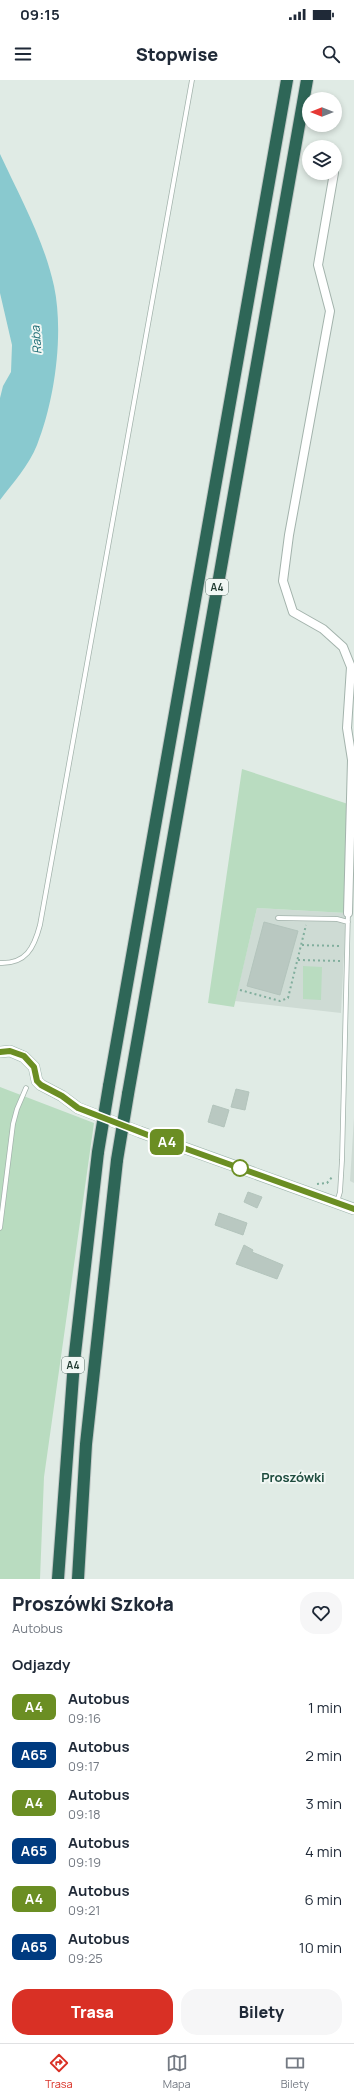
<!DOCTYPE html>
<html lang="pl">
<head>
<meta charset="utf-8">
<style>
	body { margin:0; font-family:Manrope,sans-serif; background:#f6f6f7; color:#1f2937; height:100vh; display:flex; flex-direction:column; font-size:15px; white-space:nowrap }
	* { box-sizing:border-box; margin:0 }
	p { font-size:13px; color:#747a83 }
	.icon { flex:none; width:22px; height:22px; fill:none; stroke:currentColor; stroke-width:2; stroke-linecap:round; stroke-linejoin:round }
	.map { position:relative; height:1499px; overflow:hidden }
	.details { display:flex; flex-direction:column; background:#fff; flex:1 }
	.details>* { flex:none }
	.badge { padding:0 8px; border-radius:6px; font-size:14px; line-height:26px }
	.needle { width:26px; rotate:270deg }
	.tools { position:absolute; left:302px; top:12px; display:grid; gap:8px }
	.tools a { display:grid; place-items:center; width:40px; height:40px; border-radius:50%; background:#fff; box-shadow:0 2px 6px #0003; font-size:20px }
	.map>.badge { position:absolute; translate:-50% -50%; box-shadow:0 0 0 2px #fff }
	h2 { padding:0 12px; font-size:15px; line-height:36px }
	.round { display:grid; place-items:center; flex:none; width:42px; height:42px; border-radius:16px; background:#f6f6f7 }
	.overview { display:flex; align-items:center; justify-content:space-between; height:68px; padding:0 12px }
	h1 { font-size:19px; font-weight:800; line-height:30px }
	.button { display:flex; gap:8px; margin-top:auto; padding:8px 12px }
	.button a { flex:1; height:46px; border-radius:16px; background:#d93025; color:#fff; font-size:16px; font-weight:800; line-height:46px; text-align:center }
	.button a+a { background:#f6f6f7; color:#1f2937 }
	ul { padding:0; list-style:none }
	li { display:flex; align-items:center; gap:12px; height:48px; padding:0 12px }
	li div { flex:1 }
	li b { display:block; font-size:15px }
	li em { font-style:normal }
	li .badge { min-width:44px; font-weight:700; text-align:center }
	.status { display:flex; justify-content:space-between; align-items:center; height:28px; padding:0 20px; background:#fff; direction:ltr }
	.status svg { height:11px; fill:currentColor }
	header { display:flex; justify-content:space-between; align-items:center; height:52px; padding:0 12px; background:#fff; font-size:18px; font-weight:800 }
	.tab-bar { display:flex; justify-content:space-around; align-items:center; height:56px; border-top:1px solid #e0e1e3; background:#fff; font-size:11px; color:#747a83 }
	.tab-bar a { display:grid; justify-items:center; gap:2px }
	.tab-bar .active { color:#d93025 }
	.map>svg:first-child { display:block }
	.built { fill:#cedbd4 }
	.green { fill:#b9dcc0 }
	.water { fill:#89c9cf }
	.building { fill:#b9c8c1; stroke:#b3c4bc }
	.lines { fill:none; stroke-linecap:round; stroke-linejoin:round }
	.lane-casing { stroke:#a3b3ac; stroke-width:5.5 }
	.street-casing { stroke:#a3b3ac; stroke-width:10 }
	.secondary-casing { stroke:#9fb6ad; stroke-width:12 }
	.highway-casing { stroke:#c1c8c6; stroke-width:14 }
	.path { stroke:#81ae9d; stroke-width:2; stroke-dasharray:2 3; stroke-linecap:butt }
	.lane { stroke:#fff; stroke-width:4 }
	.street { stroke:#fff; stroke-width:8 }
	.secondary { stroke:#fff; stroke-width:11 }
	.highway { stroke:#2e6657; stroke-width:12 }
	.highway-bridge-casing { stroke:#c1c8c6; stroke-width:14; stroke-linecap:butt }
	.highway-bridge { stroke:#2e6657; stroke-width:12 }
	.line-casing { stroke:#fff; stroke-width:9 }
	.line { stroke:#6b8e23; stroke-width:6 }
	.stop-dot { fill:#fff; stroke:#6b8e23; stroke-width:2 }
	.labels { text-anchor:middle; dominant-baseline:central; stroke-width:4; stroke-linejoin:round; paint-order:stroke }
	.shield { fill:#f1f7f4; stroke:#5f736c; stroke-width:1 }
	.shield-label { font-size:10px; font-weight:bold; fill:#213b32 }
	.water-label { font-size:12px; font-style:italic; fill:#1d6c75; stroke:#f1f7f4 }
	.quarter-label { font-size:13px; font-weight:bold; fill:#1e4c3e; stroke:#f1f7f4 }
</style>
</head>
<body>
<div class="status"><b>09:15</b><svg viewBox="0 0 49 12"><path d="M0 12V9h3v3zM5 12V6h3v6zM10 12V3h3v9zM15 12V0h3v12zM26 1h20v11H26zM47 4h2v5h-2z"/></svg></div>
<header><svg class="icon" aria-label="menu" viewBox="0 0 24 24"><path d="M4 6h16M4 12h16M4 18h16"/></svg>Stopwise<svg class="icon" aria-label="search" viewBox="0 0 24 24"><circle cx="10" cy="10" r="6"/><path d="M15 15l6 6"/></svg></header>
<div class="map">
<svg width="354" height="1499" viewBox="0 0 354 1499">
	<rect width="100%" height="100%" fill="#e0ebe5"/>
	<!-- built -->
	<path class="built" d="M 257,828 L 346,833 L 341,933 L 235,921 Z
		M 354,1038 L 354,1103 L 350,1101 Z"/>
	<!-- green -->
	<path class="green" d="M 242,689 L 348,724 L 346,833 L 257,828 L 234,927 L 208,923 Z
		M 303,886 L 322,887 L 321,920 L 303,919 Z
		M 0,1007 L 94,1043 L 44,1397 L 40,1499 L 0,1499 Z"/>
	<!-- water -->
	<path class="water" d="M 0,74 C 20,117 44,160 54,206 C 64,253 55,320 37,365 C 29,385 13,403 0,420 L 0,318 L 3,306 L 11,292 L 12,265 L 0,213 Z"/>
	<!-- building -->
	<path class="building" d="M 264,842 L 298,851 L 280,915 L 247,906 Z
		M 236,1009 L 249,1012 L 245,1030 L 231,1027 Z
		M 213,1025 L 229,1030 L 224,1047 L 208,1042 Z
		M 248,1112 L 262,1117 L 257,1128 L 244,1122 Z
		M 219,1133 L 247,1143 L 243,1155 L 215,1145 Z
		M 244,1165 L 253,1170 L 252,1172 L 283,1185 L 277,1199 L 236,1184 Z"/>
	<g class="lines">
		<defs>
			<path id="lane" d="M 278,838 L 337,839 L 348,842
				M 0,883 C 26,884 34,868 40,845 L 192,0
				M 337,1122 L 340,1112 L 342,1080 L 348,833
				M 0,1148 L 13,1044 L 17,1029 L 26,1008"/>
			<path id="street" d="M 334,93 L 318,185 L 330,231 L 289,455 L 283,501 L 293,532 L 323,549 L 343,567 L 351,587 L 347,648 L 352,680 L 348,833"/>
			<path id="secondary" d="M 0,972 L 10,971 L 24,977 L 34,987 L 37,1001 L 41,1005 L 62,1016 L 78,1028 L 140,1052 L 354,1129"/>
			<path id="highway" d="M 109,1006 L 287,0
				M 128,1014 L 307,0
				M 58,1499 L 74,1282 L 98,1072
				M 78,1499 L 86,1364 L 117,1080"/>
		</defs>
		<!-- lane casing -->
		<use href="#lane" class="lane-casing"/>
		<!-- street casing -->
		<use href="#street" class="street-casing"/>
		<!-- secondary casing -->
		<use href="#secondary" class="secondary-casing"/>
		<!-- highway casing -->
		<use href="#highway" class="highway-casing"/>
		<!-- path -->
		<path class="path" d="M 302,865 L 341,866
			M 298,880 L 341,881
			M 240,910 L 280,921 L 288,918 L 306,845
			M 317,1104 L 327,1103 L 333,1096"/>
		<!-- lane -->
		<use href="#lane" class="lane"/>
		<!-- street -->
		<use href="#street" class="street"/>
		<!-- secondary -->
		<use href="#secondary" class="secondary"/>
		<!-- highway -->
		<use href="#highway" class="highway"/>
		<defs>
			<path id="highway-bridge" d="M 98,1072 L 109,1006
				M 117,1080 L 128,1014"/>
		</defs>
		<!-- highway-bridge casing -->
		<use href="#highway-bridge" class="highway-bridge-casing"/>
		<!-- highway-bridge -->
		<use href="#highway-bridge" class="highway-bridge"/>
	</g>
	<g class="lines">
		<defs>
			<path id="line" d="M 0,972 L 10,971 L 24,976 L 34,987 L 37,1001 L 41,1005 L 62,1016 L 78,1028 L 153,1057 L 354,1129"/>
		</defs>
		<!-- line casing -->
		<use href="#line" class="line-casing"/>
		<!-- line -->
		<use href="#line" class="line"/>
	</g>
	<!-- markers -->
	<circle class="stop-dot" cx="240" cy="1088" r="8"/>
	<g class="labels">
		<!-- shield labels -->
		<g class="shield">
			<rect x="206" y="499" width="22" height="16" rx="3"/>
			<rect x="62" y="1277" width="22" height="16" rx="3"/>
		</g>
		<g class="shield-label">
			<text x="217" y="507">A4</text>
			<text x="73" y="1285">A4</text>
		</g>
		<!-- water labels -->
		<g class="water-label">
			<text transform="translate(36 260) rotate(-94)">Raba</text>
		</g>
		<!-- quarter labels -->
		<g class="quarter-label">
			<text x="293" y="1397">Proszówki</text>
		</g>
	</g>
</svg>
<div class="tools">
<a><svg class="needle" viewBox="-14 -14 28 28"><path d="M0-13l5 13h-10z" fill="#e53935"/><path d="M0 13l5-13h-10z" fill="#747a83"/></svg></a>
<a><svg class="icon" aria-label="layers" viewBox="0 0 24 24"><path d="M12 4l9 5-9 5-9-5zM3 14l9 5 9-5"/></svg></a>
</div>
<b class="badge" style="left:167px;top:1062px;background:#6b8e23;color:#fff">A4</b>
</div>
<section class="details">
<div class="overview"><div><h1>Proszówki Szkoła</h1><p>Autobus</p></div><a class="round"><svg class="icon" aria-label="heart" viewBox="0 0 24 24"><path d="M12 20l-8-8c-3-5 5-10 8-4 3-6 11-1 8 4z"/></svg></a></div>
<h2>Odjazdy</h2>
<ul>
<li><span class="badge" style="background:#6b8e23;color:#fff">A4</span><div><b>Autobus</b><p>09:16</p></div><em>1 min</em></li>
<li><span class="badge" style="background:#003b80;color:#fff">A65</span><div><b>Autobus</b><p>09:17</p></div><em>2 min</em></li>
<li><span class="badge" style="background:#6b8e23;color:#fff">A4</span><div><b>Autobus</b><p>09:18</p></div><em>3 min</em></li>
<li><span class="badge" style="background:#003b80;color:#fff">A65</span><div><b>Autobus</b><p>09:19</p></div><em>4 min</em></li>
<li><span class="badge" style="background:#6b8e23;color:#fff">A4</span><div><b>Autobus</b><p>09:21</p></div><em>6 min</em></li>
<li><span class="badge" style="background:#003b80;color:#fff">A65</span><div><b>Autobus</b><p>09:25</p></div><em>10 min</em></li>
</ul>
<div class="button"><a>Trasa</a><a>Bilety</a></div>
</section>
<nav class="tab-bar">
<a class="active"><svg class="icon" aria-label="directions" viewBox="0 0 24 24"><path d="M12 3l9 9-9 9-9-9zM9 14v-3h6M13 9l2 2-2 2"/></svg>Trasa</a>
<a><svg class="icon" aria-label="map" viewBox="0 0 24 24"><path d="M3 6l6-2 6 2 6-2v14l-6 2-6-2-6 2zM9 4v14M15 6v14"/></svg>Mapa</a>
<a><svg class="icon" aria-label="tickets" viewBox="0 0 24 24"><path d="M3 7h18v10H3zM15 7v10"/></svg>Bilety</a>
</nav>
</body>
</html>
